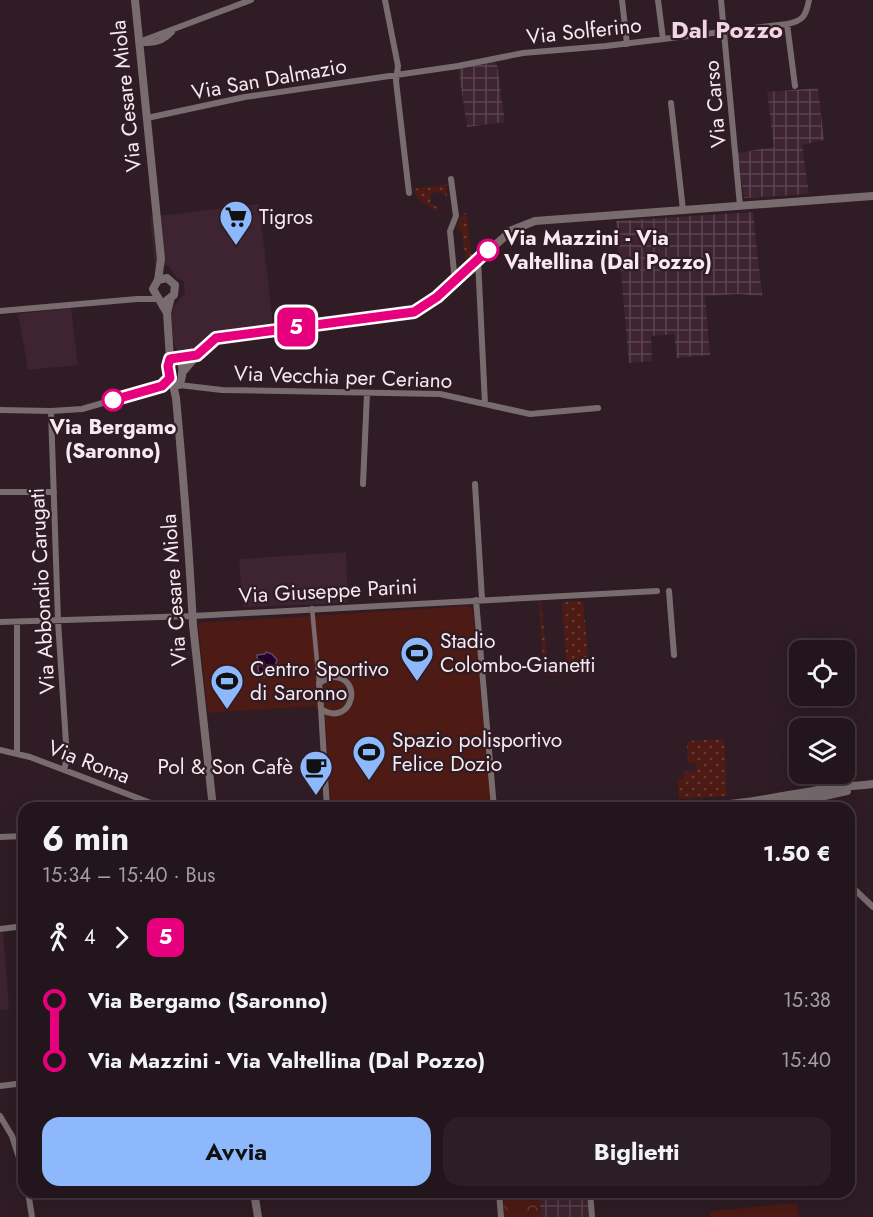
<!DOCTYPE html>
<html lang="it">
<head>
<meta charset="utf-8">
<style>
	body { margin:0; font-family:Jost,sans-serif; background:#2b1e25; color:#f1f3f6; height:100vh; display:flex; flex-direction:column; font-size:22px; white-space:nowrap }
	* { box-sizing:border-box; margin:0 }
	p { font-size:20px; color:#a39fa3 }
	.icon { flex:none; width:33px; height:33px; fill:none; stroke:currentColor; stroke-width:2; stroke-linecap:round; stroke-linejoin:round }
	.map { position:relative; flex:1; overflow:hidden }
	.drawer { position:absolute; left:18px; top:802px; width:837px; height:396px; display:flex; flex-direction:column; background:#23151c; border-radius:18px; box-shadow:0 6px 24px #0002,0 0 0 2px #40343b }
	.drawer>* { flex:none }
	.badge { padding:0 12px; border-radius:9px; font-size:21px; line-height:39px }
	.tools { position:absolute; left:789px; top:640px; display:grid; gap:12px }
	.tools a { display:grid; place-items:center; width:66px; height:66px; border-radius:12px; background:#23151c; box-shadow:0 6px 24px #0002,0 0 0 2px #40343b; font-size:30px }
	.map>.badge { position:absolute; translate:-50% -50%; box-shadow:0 0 0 3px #fff }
	.legs { display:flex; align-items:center; gap:9px; height:66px; padding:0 24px; font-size:20px }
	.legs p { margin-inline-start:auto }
	.overview { display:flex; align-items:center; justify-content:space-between; height:102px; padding:0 24px }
	h1 { font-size:33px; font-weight:700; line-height:45px }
	.action { display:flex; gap:12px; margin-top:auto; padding:12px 24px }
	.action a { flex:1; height:69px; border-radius:18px; background:#8db9fc; color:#111; font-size:24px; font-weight:700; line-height:69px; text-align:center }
	.action a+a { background:#2b1e25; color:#f1f3f6 }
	ul { padding:0 24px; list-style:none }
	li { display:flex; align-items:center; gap:21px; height:60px; font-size:22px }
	li i { display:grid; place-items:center; width:9px; height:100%; margin:0 8px; background:currentColor }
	li i::after { content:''; width:15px; height:15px; margin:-8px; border:4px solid; border-radius:50%; background:#23151c }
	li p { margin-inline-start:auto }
	li:first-child i { background:linear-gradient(#0000 50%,currentColor 0) }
	li:last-child i { background:linear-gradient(currentColor 50%,#0000 0) }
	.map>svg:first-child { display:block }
	.built { fill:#3e2430 }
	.industrial { fill:url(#industrial-grid) }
	.grass { fill:url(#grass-dots) }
	.forest { fill:url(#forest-crowns) }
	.pitch { fill:#4e1a14 }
	.water { fill:url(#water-ripples); stroke:#614767; stroke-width:1.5 }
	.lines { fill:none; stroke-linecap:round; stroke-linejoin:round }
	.pedestrian { stroke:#786c6e; stroke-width:4.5 }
	.minor { stroke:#786c6e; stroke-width:6 }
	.tertiary { stroke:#786c6e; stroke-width:8 }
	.line-1-casing { stroke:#fff; stroke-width:14 }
	.line-1 { stroke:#e6007e; stroke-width:9 }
	.stop-1-dot { fill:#fff; stroke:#e6007e; stroke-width:3 }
	.labels { text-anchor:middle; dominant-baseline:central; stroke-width:4.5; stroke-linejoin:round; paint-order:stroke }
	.street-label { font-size:21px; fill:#f7e9ef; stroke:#2f1c25 }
	.poi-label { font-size:21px; fill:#f7e9ef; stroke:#2f1c25; text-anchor:start }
	.stop-label { font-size:21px; font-weight:bold; fill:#f7e9ef; stroke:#2f1c25; text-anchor:start }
	.quarter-label { font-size:24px; font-weight:bold; fill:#f1d5e0; stroke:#2f1c25 }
</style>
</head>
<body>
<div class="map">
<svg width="873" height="1217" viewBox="0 0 873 1217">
	<defs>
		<pattern id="industrial-grid" width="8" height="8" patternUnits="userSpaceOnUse" patternTransform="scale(1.5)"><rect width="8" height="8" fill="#3e2430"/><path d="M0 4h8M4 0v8" fill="none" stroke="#5b444e"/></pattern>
		<pattern id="grass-dots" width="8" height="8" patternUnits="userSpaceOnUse" patternTransform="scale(1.5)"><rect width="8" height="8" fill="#4e1a14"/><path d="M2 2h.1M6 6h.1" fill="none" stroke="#683b36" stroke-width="1.8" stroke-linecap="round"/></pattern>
		<pattern id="forest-crowns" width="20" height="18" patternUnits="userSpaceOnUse" patternTransform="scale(1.5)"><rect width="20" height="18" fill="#4e1a14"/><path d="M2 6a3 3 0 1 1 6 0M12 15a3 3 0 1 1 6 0" fill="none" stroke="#683b36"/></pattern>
		<pattern id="water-ripples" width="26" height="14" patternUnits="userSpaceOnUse" patternTransform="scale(1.5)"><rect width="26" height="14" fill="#21022d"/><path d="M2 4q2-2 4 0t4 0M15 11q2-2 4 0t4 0" fill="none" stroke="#42274c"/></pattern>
	</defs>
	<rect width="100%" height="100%" fill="#2f1c25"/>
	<!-- built -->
	<path class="built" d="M 259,204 L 274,332 L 228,338 L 213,343 L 193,359 L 187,360 L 180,355 L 174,345 L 171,316 L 174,306 L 185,293 L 184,282 L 175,276 L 168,265 L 155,266 L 150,217 Z
		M 71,308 L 78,365 L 28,370 L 18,314 Z
		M 346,552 L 348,603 L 243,607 L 239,559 Z
		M 3,932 L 9,1009 L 0,1010 L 0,933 Z"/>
	<!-- industrial -->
	<path class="industrial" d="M 492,60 L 497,65 L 505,122 L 467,127 L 458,66 Z
		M 818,88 L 824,140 L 802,145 L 809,194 L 744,198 L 737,153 L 774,147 L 767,92 Z
		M 753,212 L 762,296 L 739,294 L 705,296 L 710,355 L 677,358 L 674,334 L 651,336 L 652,361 L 629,363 L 616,221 Z
		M 539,1193 L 587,1193 L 589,1217 L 541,1217 Z"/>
	<!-- grass -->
	<path class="grass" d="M 449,184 L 450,185 L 446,186 L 447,197 L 440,192 L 433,193 L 430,196 L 431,204 L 438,207 L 436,211 L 418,199 L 413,189 Z
		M 465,213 L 466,213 L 472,258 L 466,259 L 461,230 L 456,225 Z
		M 583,601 L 590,673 L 544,675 L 539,602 L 541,602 L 548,666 L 555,670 L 560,669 L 566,662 L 562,602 Z
		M 724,739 L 727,796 L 679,799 L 678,779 L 683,779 L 683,772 L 696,771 L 695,763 L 688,763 L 687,741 Z"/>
	<!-- forest -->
	<path class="forest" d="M 503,1193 L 539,1193 L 541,1217 L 504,1217 Z"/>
	<!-- pitch -->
	<path class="pitch" d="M 469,606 L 473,611 L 491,805 L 487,808 L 331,808 L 325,716 L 314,706 L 208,713 L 198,623 Z
		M 797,1203 L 799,1217 L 710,1217 L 710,1211 Z"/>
	<!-- water -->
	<path class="water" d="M 266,652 L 272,654 L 277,660 L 274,669 L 269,672 L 267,664 L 268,676 L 259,677 L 257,655 L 265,654 Z"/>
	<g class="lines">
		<!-- pedestrian -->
		<path class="pedestrian" d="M 312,608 L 319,683"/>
		<!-- minor -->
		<path class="minor" d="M 385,0 L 398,66 L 396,81 L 409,193
			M 622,0 L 627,44
			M 658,0 L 663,39
			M 721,0 L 740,206
			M 787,24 L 795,86
			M 139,42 L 251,0
			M 139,42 C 152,45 163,42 172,32
			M 671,103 L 683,210
			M 147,118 L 245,97 L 458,66 L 523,53 L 606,46 L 787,24 C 803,21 806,16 809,0
			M 451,179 L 456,216 L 450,231 L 455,282
			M 478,260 L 485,404
			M 0,311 L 137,299 L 159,299
			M 179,385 L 222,390 L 440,394 L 530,414 L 598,408
			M 0,410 L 51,411 L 82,409 L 162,386 L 172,385
			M 51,411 L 58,621 L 67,758 L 64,770
			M 363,484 L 367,393
			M 475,484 L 482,599
			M 0,492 L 54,492
			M 669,591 L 674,655
			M 476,600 L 494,808
			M 0,622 L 193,616 L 657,591
			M 17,622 L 17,753
			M 330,677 C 365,674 353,729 321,709 L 319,683 Z
			M 321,709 L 327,808
			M 0,750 L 30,757 L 164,808
			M 734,807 L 740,808
			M 646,808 L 675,807
			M 0,837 L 24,836
			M 849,884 L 873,907
			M 0,929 L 24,926
			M 0,1086 L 24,1083
			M 0,1116 L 12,1136 L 24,1173
			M 28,1192 L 32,1217
			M 499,1192 L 501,1217
			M 590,1192 L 592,1217"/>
		<!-- tertiary -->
		<path class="tertiary" d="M 135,0 L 161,259 L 158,280 L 153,289 L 167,313
			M 158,280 L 167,278 L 175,285 L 174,295 L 167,300
			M 171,297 L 167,313 L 170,359 L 168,366 L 173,385 L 179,385 C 183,378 184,365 179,358
			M 182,373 L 205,346 L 222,337 L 414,311 L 437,297 L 512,230 L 535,221 L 873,196
			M 173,385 L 176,398 C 183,473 189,549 193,625 L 213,808
			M 749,806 L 811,799 L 847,791
			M 675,807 C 728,808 780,796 831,788 C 845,786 859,786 873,784
			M 254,1192 L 258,1217"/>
	</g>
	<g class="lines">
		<defs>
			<path id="line-1" d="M 113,400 L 162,386 L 170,378 L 168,366 L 170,359 L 197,355 L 216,338 L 414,312 L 437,297 L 488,250"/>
		</defs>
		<!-- line-1 casing -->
		<use href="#line-1" class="line-1-casing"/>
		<!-- line-1 -->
		<use href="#line-1" class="line-1"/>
	</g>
	<!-- icons -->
	<defs>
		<symbol id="supermarket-pin" viewBox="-11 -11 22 30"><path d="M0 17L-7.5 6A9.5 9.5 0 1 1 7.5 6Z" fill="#8db9fc" stroke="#2f1c25"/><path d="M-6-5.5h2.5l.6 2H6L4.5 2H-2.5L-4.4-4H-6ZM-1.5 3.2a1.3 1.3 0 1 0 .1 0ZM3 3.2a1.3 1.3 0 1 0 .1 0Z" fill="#111"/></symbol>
		<symbol id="stadium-pin" viewBox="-11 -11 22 30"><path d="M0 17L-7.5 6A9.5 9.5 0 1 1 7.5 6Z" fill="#8db9fc" stroke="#2f1c25"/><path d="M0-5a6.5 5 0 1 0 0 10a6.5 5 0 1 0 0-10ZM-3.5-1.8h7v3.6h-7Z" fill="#111"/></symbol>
		<symbol id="cafe-pin" viewBox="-11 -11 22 30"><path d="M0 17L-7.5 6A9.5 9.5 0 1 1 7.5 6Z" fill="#8db9fc" stroke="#2f1c25"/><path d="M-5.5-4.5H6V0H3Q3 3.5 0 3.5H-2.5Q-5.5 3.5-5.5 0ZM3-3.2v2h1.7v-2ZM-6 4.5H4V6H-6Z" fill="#111"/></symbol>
	</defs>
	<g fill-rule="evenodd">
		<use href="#supermarket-pin" x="217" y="198" width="38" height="52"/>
		<use href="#stadium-pin" x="398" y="634" width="38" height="52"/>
		<use href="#stadium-pin" x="208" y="662" width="38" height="52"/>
		<use href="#stadium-pin" x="350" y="733" width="38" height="52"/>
		<use href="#cafe-pin" x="297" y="748" width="38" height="52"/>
	</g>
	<!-- markers -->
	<g class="stop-1-dot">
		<circle cx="488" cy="250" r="10"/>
		<circle cx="113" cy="400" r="10"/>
	</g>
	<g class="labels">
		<!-- street labels -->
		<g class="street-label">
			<text transform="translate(584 31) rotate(-6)">Via Solferino</text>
			<text transform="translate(269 79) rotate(-10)">Via San Dalmazio</text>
			<text transform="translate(126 96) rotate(-96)">Via Cesare Miola</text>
			<text transform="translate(715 104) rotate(-95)">Via Carso</text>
			<text transform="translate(343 377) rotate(2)">Via Vecchia per Ceriano</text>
			<text transform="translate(174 590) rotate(-94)">Via Cesare Miola</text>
			<text transform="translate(42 591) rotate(-93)">Via Abbondio Carugati</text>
			<text transform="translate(328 591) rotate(-3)">Via Giuseppe Parini</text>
			<text transform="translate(89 762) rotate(21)">Via Roma</text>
		</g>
		<!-- poi labels -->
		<g class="poi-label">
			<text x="259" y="217">Tigros</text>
			<text x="440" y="641">Stadio<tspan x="440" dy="24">Colombo-Gianetti</tspan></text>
			<text x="250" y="669">Centro Sportivo<tspan x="250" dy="24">di Saronno</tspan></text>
			<text x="392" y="740">Spazio polisportivo<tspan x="392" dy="24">Felice Dozio</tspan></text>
			<text x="293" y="767" text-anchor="end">Pol &amp; Son Cafè</text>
		</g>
		<!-- stop labels -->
		<g class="stop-label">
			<text x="504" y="238">Via Mazzini - Via<tspan x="504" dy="24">Valtellina (Dal Pozzo)</tspan></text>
			<text x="113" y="427" text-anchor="middle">Via Bergamo<tspan x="113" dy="24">(Saronno)</tspan></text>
		</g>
		<!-- quarter labels -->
		<g class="quarter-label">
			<text x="727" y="29">Dal Pozzo</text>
		</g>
	</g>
</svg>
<div class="tools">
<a><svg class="icon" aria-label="locate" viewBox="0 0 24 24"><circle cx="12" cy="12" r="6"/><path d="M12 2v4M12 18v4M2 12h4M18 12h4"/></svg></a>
<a><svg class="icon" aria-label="layers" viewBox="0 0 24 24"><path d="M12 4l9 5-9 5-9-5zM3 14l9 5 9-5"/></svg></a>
</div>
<b class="badge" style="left:296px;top:327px;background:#e6007e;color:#fff">5</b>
<section class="drawer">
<div class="overview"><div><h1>6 min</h1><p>15:34 – 15:40 · Bus</p></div><b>1.50 €</b></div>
<div class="legs"><svg class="icon" aria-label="walk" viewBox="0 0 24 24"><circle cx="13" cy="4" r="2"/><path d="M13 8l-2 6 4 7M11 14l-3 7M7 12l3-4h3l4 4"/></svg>4<svg class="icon" aria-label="forward" viewBox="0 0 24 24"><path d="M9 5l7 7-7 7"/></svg><b class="badge" style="background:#e6007e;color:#fff">5</b></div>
<ul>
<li><i style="color:#e6007e"></i><b>Via Bergamo (Saronno)</b><p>15:38</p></li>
<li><i style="color:#e6007e"></i><b>Via Mazzini - Via Valtellina (Dal Pozzo)</b><p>15:40</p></li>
</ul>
<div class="action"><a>Avvia</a><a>Biglietti</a></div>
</section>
</div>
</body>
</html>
